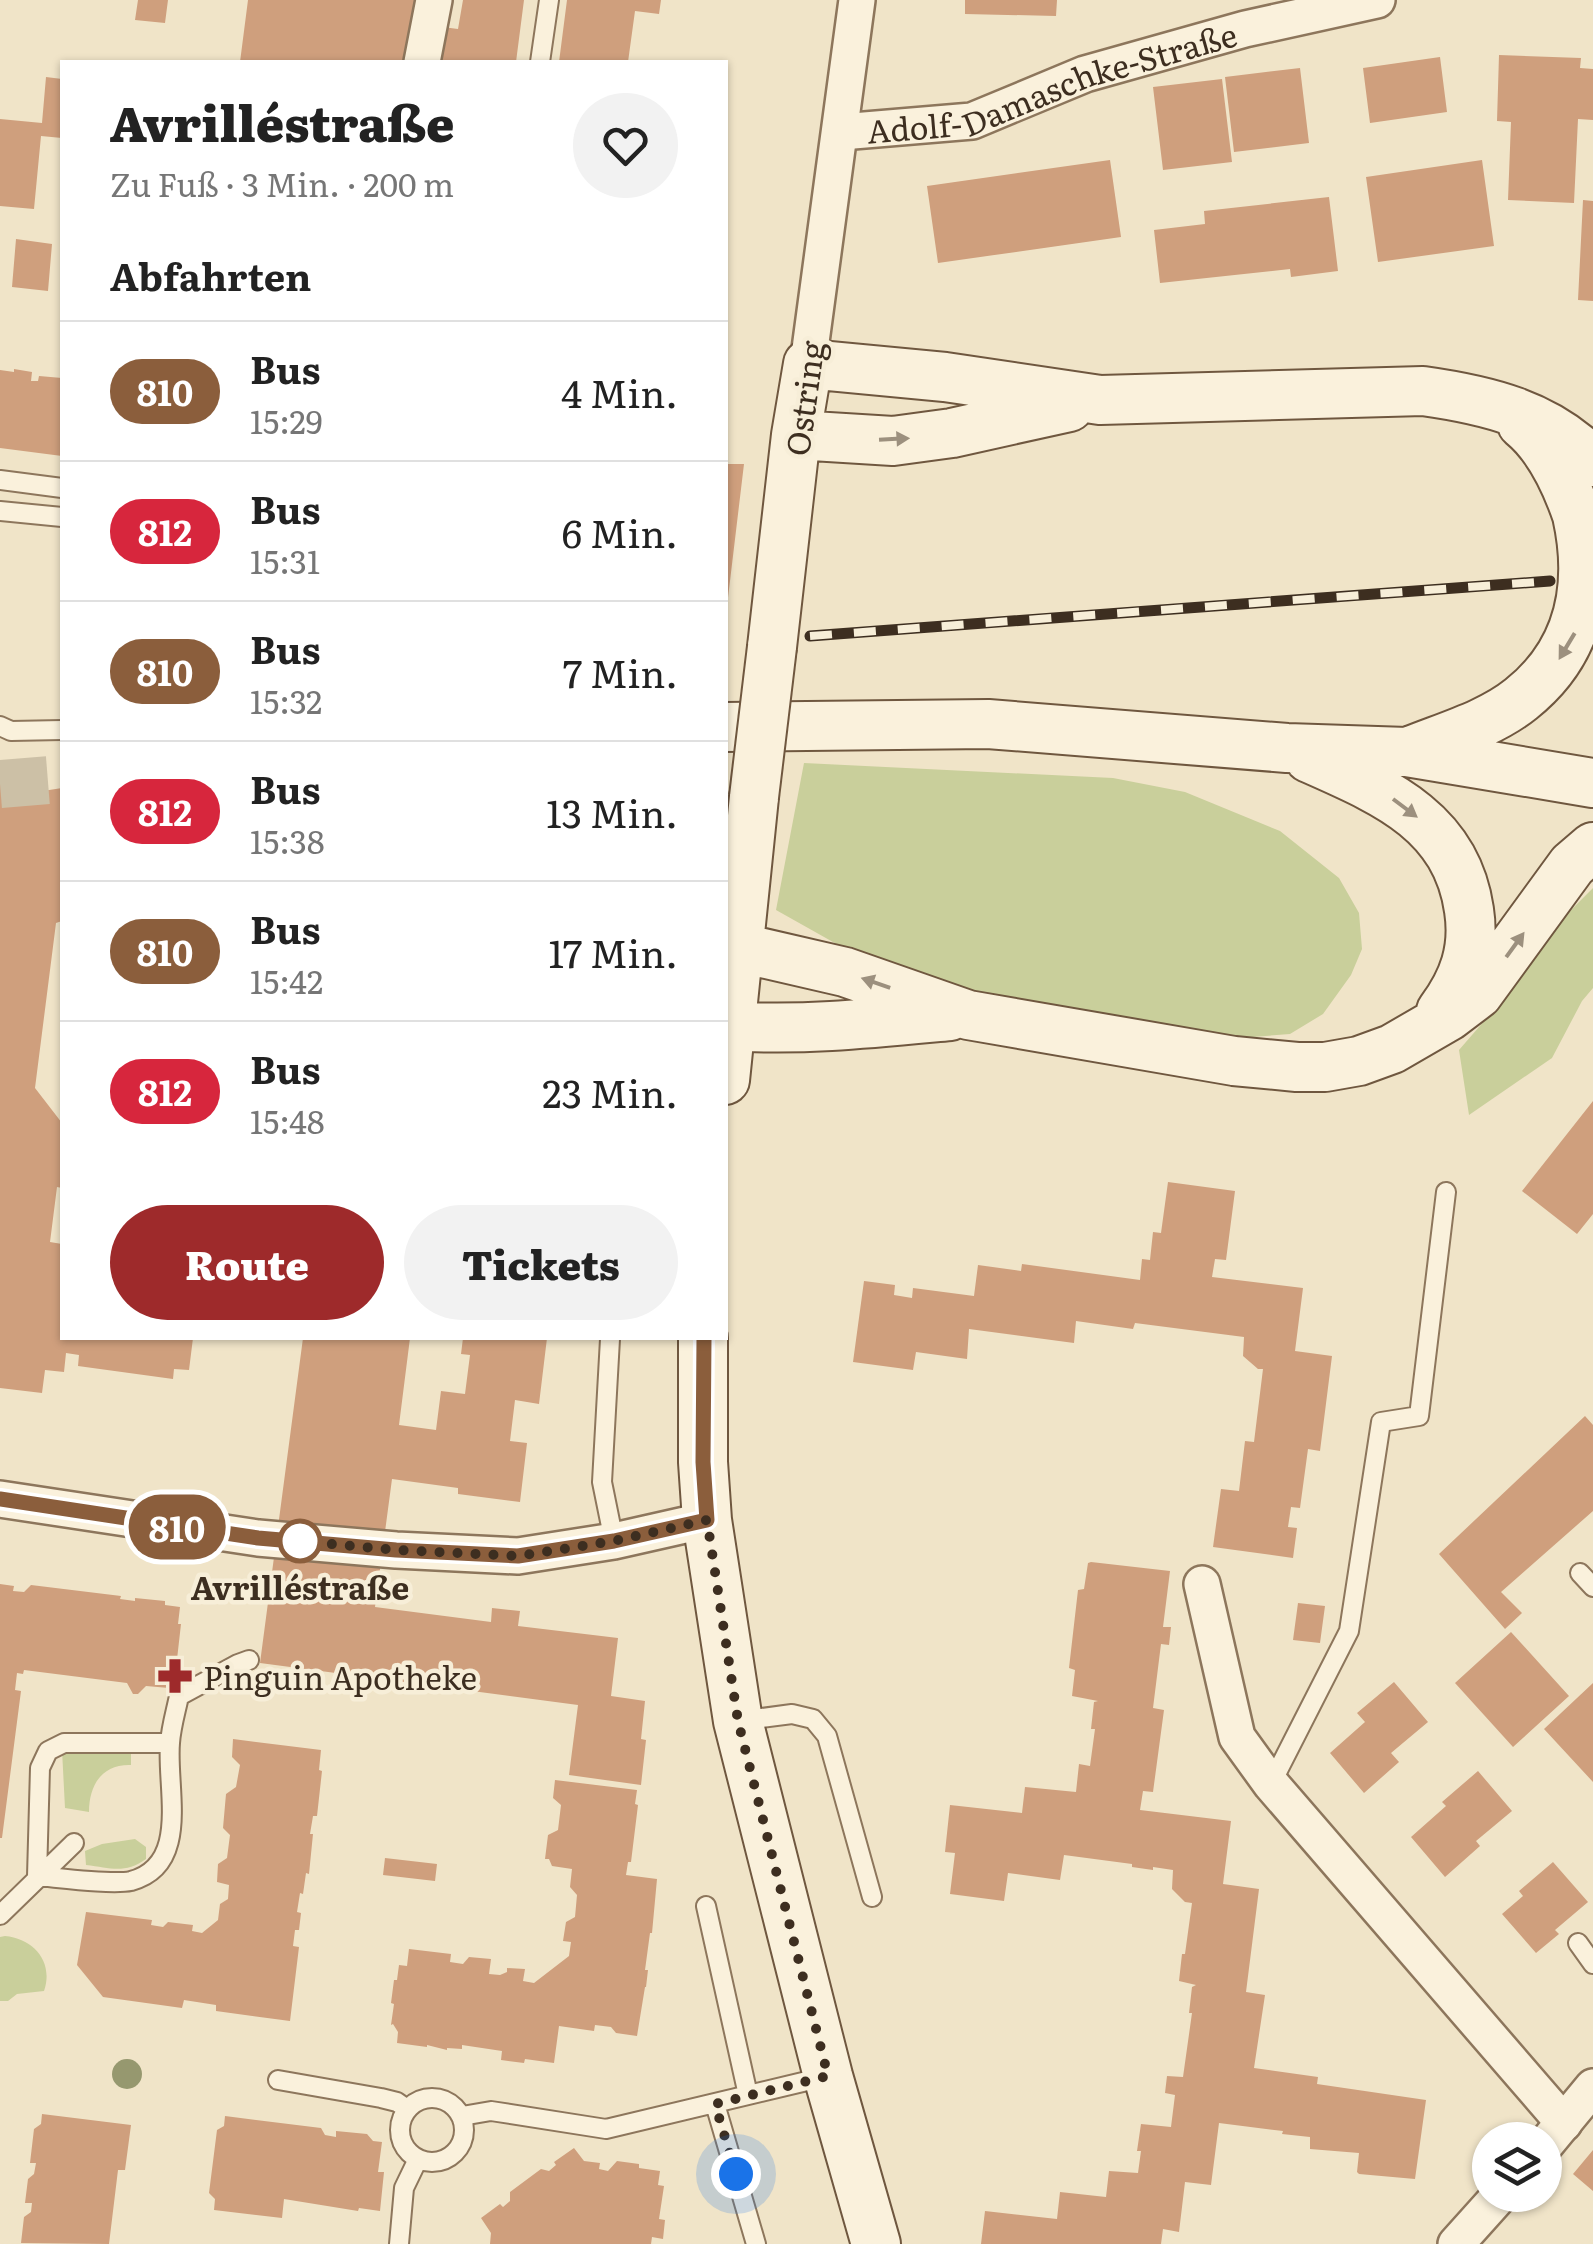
<!DOCTYPE html>
<html lang="de">
<head>
<meta charset="utf-8">
<style>
	body { margin:0; font-family:Literata,serif; background:#f2f2f2; color:#222; height:100vh; display:flex; flex-direction:column; font-size:38px; white-space:nowrap }
	* { box-sizing:border-box; margin:0 }
	p { font-size:32px; color:#767676 }
	.icon { flex:none; width:55px; height:55px; fill:none; stroke:currentColor; stroke-width:2; stroke-linecap:round; stroke-linejoin:round }
	.map { position:relative; flex:1; overflow:hidden }
	.sheet { position:absolute; left:60px; top:60px; width:668px; height:1280px; display:flex; flex-direction:column; background:#fff; border-radius:0px; box-shadow:0 2px 8px #0004 }
	.sheet>* { flex:none }
	.badge { padding:0 20px; border-radius:32px; font-size:35px; line-height:65px }
	.buttons { position:absolute; left:1472px; top:2122px; display:grid; gap:20px }
	.buttons a { display:grid; place-items:center; width:90px; height:90px; border-radius:50%; background:#fff; box-shadow:0 2px 8px #0004; font-size:50px }
	.you { position:absolute; width:50px; height:50px; margin:-25px; border:8px solid #fff; border-radius:50%; background:#1a73e8; box-shadow:0 0 0 15px #1a73e833 }
	.map>.badge { position:absolute; translate:-50% -50%; box-shadow:0 0 0 5px #fff }
	h2 { padding:0 50px; font-size:38px; line-height:90px }
	.round { display:grid; place-items:center; flex:none; width:105px; height:105px; border-radius:52px; background:#f2f2f2 }
	.summary { display:flex; align-items:center; justify-content:space-between; height:170px; padding:0 50px }
	h1 { font-size:48px; font-weight:800; line-height:75px }
	.cta { display:flex; gap:20px; margin-top:auto; padding:20px 50px }
	.cta a { flex:1; height:115px; border-radius:60px; background:#9e2a2b; color:#fff; font-size:40px; font-weight:800; line-height:115px; text-align:center }
	.cta a+a { background:#f2f2f2; color:#222 }
	ul { padding:0; list-style:none }
	li { display:flex; align-items:center; gap:30px; height:140px; padding:0 50px; border-top:2px solid #e0e0e0 }
	li div { flex:1 }
	li b { display:block; font-size:38px }
	li em { font-style:normal }
	li .badge { min-width:110px; font-weight:700; text-align:center }
	.map>svg:first-child { display:block }
	.green { fill:#c9cf9b }
	.building { fill:#cf9f7d }
	.lines { fill:none; stroke-linecap:round; stroke-linejoin:round }
	.secondary-tunnel { stroke:#ccc0a6; stroke-width:48; stroke-dasharray:48 24; stroke-linecap:butt }
	.lane-casing { stroke:#8d765c; stroke-width:22 }
	.street-casing { stroke:#8d765c; stroke-width:40 }
	.secondary-casing { stroke:#6f573f; stroke-width:52 }
	.lane { stroke:#faf1dc; stroke-width:18 }
	.street { stroke:#faf1dc; stroke-width:35 }
	.secondary { stroke:#faf1dc; stroke-width:48 }
	.rail-casing { stroke:#3d2e20; stroke-width:11 }
	.rail { stroke:#f7eed8; stroke-width:8; stroke-dasharray:22; stroke-linecap:butt }
	.secondary-bridge-casing { stroke:#6f573f; stroke-width:52; stroke-linecap:butt }
	.secondary-bridge { stroke:#faf1dc; stroke-width:48 }
	.tree { fill:#96986f }
	.oneway { fill:#9c907e }
	.line-casing { stroke:#fff; stroke-width:22 }
	.line { stroke:#8b5e3c; stroke-width:15 }
	.walk { stroke:#3d2e20; stroke-width:10; stroke-dasharray:0 18 }
	.stop-dot { fill:#fff; stroke:#8b5e3c; stroke-width:5 }
	.labels { text-anchor:middle; dominant-baseline:central; stroke-width:9; stroke-linejoin:round; paint-order:stroke }
	.street-label { font-size:32px; fill:#3d2e20; stroke:#f7eed8 }
	.stop-label { font-size:32px; font-weight:bold; fill:#3d2e20; stroke:#f7eed8 }
	.poi-label { font-size:32px; fill:#3d2e20; stroke:#f7eed8; text-anchor:start }
</style>
</head>
<body>
<div class="map">
<svg width="1593" height="2244" viewBox="0 0 1593 2244">
	<rect width="100%" height="100%" fill="#f0e4c8"/>
	<!-- green -->
	<path class="green" d="M 804,763 L 1113,778 L 1185,792 L 1280,831 L 1339,878 L 1359,913 L 1362,949 L 1351,975 L 1323,1014 L 1290,1034 L 1188,1042 L 1057,1015 L 865,960 L 776,910 Z
		M 1593,888 L 1593,988 L 1582,1001 L 1552,1058 L 1469,1115 L 1459,1050 L 1505,997 L 1566,915 Z
		M 62,1750 L 131,1751 L 131,1765 C 102,1764 89,1785 89,1812 L 65,1808 Z
		M 135,1839 L 146,1847 L 146,1859 C 125,1874 111,1868 86,1865 L 85,1851 L 102,1844 Z
		M 5,1936 C 34,1939 54,1962 44,1991 L 17,1994 L 8,2001 L 0,2001 L 0,1937 Z"/>
	<!-- building -->
	<path class="building" d="M 138,0 L 168,0 L 165,23 L 135,20 Z
		M 248,0 L 415,0 L 412,23 L 458,29 L 463,0 L 524,0 L 516,62 L 240,62 Z
		M 567,0 L 661,0 L 659,14 L 635,11 L 628,62 L 559,62 Z
		M 965,0 L 1057,0 L 1056,16 L 965,14 Z
		M 1499,55 L 1581,58 L 1580,68 L 1593,69 L 1593,120 L 1578,119 L 1574,203 L 1508,200 L 1511,122 L 1497,121 Z
		M 1440,57 L 1447,112 L 1370,123 L 1363,68 Z
		M 1300,68 L 1309,143 L 1234,152 L 1225,77 Z
		M 46,77 L 62,79 L 62,138 L 41,136 L 34,209 L 0,206 L 0,119 L 42,123 Z
		M 1222,79 L 1232,162 L 1163,170 L 1153,87 Z
		M 1110,160 L 1121,237 L 938,263 L 927,186 Z
		M 1482,160 L 1494,246 L 1378,262 L 1366,177 Z
		M 1329,197 L 1338,271 L 1291,277 L 1290,269 L 1160,283 L 1154,230 L 1205,224 L 1204,211 Z
		M 1583,200 L 1593,201 L 1593,301 L 1578,300 Z
		M 16,239 L 52,244 L 48,291 L 12,287 Z
		M 14,369 L 32,372 L 31,381 L 38,381 L 39,376 L 62,378 L 62,456 L 0,448 L 0,370 L 14,372 Z
		M 725,464 L 744,464 L 727,606 L 725,606 Z
		M 27,779 L 30,793 L 62,788 L 62,921 L 56,923 L 35,1088 L 62,1123 L 62,1188 L 57,1187 L 50,1242 L 62,1244 L 62,1338 L 193,1338 L 189,1370 L 174,1369 L 173,1379 L 78,1366 L 79,1355 L 66,1353 L 64,1372 L 45,1370 L 42,1393 L 0,1388 L 0,783 Z
		M 1593,1101 L 1593,1214 L 1577,1234 L 1522,1191 Z
		M 1168,1182 L 1235,1191 L 1226,1260 L 1215,1259 L 1212,1277 L 1303,1288 L 1295,1351 L 1332,1356 L 1320,1451 L 1308,1449 L 1300,1508 L 1291,1507 L 1288,1527 L 1297,1528 L 1293,1558 L 1213,1547 L 1221,1489 L 1239,1491 L 1245,1441 L 1254,1442 L 1263,1369 L 1258,1369 L 1243,1356 L 1244,1337 L 1135,1323 L 1133,1329 L 1076,1321 L 1074,1343 L 969,1329 L 967,1359 L 916,1352 L 913,1370 L 853,1362 L 864,1281 L 895,1285 L 894,1295 L 912,1298 L 913,1288 L 974,1296 L 978,1265 L 1021,1271 L 1022,1264 L 1140,1280 L 1142,1259 L 1150,1260 L 1153,1232 L 1161,1233 Z
		M 303,1338 L 410,1338 L 399,1425 L 436,1430 L 441,1391 L 465,1394 L 470,1355 L 461,1354 L 463,1338 L 547,1338 L 539,1404 L 515,1400 L 510,1441 L 527,1443 L 520,1502 L 458,1494 L 458,1488 L 392,1479 L 375,1607 L 491,1622 L 492,1608 L 520,1611 L 518,1626 L 618,1638 L 611,1696 L 645,1701 L 641,1739 L 646,1740 L 641,1785 L 569,1775 L 578,1705 L 260,1663 Z
		M 1585,1416 L 1593,1425 L 1593,1511 L 1501,1592 L 1522,1613 L 1505,1629 L 1439,1554 Z
		M 1091,1562 L 1170,1571 L 1163,1627 L 1171,1627 L 1169,1645 L 1161,1644 L 1153,1708 L 1164,1710 L 1153,1792 L 1143,1791 L 1140,1810 L 1231,1821 L 1223,1884 L 1259,1889 L 1246,1992 L 1265,1995 L 1254,2068 L 1318,2077 L 1317,2084 L 1426,2100 L 1415,2179 L 1359,2174 L 1357,2172 L 1359,2153 L 1310,2149 L 1310,2137 L 1282,2134 L 1283,2131 L 1219,2123 L 1211,2185 L 1185,2182 L 1179,2232 L 1163,2229 L 1161,2244 L 981,2244 L 985,2211 L 1057,2219 L 1060,2192 L 1106,2197 L 1109,2171 L 1138,2173 L 1141,2151 L 1137,2151 L 1141,2124 L 1171,2127 L 1175,2095 L 1165,2093 L 1167,2076 L 1183,2077 L 1192,2013 L 1189,2013 L 1192,1987 L 1196,1985 L 1179,1981 L 1182,1954 L 1185,1954 L 1192,1903 L 1185,1902 L 1172,1889 L 1173,1870 L 1153,1867 L 1153,1870 L 1132,1867 L 1132,1864 L 1064,1855 L 1060,1880 L 1008,1873 L 1004,1901 L 950,1894 L 955,1853 L 945,1852 L 950,1805 L 1022,1813 L 1025,1787 L 1076,1792 L 1079,1764 L 1090,1766 L 1095,1729 L 1091,1729 L 1094,1702 L 1098,1701 L 1072,1696 L 1075,1670 L 1069,1668 L 1078,1590 L 1084,1589 L 1088,1563 Z
		M 0,1584 L 14,1586 L 13,1591 L 24,1592 L 31,1585 L 121,1596 L 120,1599 L 135,1601 L 135,1598 L 165,1601 L 165,1605 L 180,1607 L 178,1624 L 181,1624 L 175,1677 L 171,1677 L 169,1688 L 146,1686 L 138,1694 L 133,1694 L 127,1683 L 24,1670 L 23,1674 L 17,1673 L 15,1690 L 21,1691 L 2,1838 L 0,1838 Z
		M 1298,1603 L 1325,1606 L 1320,1643 L 1293,1640 Z
		M 1511,1632 L 1569,1696 L 1513,1747 L 1455,1683 Z
		M 1394,1682 L 1428,1722 L 1391,1753 L 1399,1762 L 1364,1793 L 1330,1753 L 1365,1722 L 1357,1713 Z
		M 1593,1683 L 1593,1782 L 1544,1729 Z
		M 233,1739 L 321,1750 L 319,1770 L 322,1771 L 317,1816 L 313,1816 L 310,1834 L 313,1834 L 309,1874 L 306,1873 L 303,1894 L 300,1893 L 297,1912 L 301,1913 L 299,1930 L 295,1930 L 293,1946 L 299,1947 L 290,2021 L 216,2011 L 216,2005 L 184,2000 L 182,2008 L 103,1997 L 77,1965 L 86,1912 L 152,1920 L 151,1925 L 163,1927 L 168,1922 L 193,1925 L 192,1931 L 202,1933 L 218,1920 L 220,1904 L 228,1899 L 229,1885 L 217,1882 L 218,1864 L 227,1858 L 230,1835 L 223,1828 L 226,1794 L 236,1787 L 240,1765 L 232,1757 Z
		M 1478,1771 L 1512,1811 L 1476,1841 L 1480,1846 L 1445,1877 L 1411,1837 L 1446,1806 L 1442,1802 Z
		M 555,1780 L 637,1790 L 635,1804 L 638,1805 L 631,1862 L 628,1862 L 626,1875 L 657,1879 L 652,1933 L 650,1933 L 645,1970 L 648,1970 L 646,1987 L 645,1987 L 637,2036 L 616,2033 L 611,2027 L 595,2025 L 594,2031 L 559,2026 L 554,2063 L 525,2059 L 524,2063 L 501,2060 L 502,2051 L 462,2045 L 462,2049 L 447,2048 L 447,2050 L 427,2045 L 427,2047 L 397,2043 L 398,2032 L 393,2024 L 391,2025 L 394,2004 L 391,2003 L 394,1980 L 397,1980 L 399,1965 L 407,1966 L 409,1949 L 451,1954 L 450,1962 L 463,1964 L 469,1957 L 491,1959 L 489,1974 L 500,1975 L 507,1972 L 507,1968 L 525,1969 L 523,1981 L 534,1983 L 569,1956 L 571,1942 L 563,1941 L 566,1922 L 575,1917 L 577,1895 L 570,1887 L 572,1869 L 552,1866 L 549,1859 L 545,1859 L 548,1835 L 558,1830 L 561,1805 L 553,1798 Z
		M 385,1858 L 437,1864 L 435,1881 L 383,1875 Z
		M 1553,1862 L 1588,1902 L 1555,1930 L 1559,1934 L 1536,1953 L 1502,1914 L 1523,1896 L 1519,1891 Z
		M 42,2114 L 131,2125 L 125,2170 L 118,2170 L 109,2244 L 21,2243 L 24,2217 L 31,2212 L 32,2203 L 25,2203 L 28,2179 L 34,2174 L 36,2163 L 30,2163 L 34,2129 L 41,2124 Z
		M 225,2116 L 321,2128 L 325,2135 L 336,2137 L 336,2131 L 367,2134 L 373,2141 L 382,2142 L 378,2172 L 384,2172 L 380,2211 L 359,2208 L 358,2211 L 284,2199 L 282,2218 L 214,2210 L 215,2199 L 209,2193 L 217,2130 L 224,2126 Z
		M 574,2148 L 584,2161 L 600,2163 L 599,2169 L 608,2171 L 617,2161 L 639,2164 L 639,2168 L 660,2171 L 658,2185 L 664,2186 L 659,2219 L 665,2220 L 663,2239 L 652,2237 L 651,2244 L 490,2244 L 491,2233 L 481,2218 L 500,2204 L 503,2207 L 510,2201 L 510,2192 L 541,2169 L 549,2171 L 556,2165 L 554,2162 Z
		M 1593,2150 L 1593,2191 L 1573,2174 Z"/>
	<g class="lines">
		<!-- secondary-tunnel -->
		<path class="secondary-tunnel" d="M 0,784 L 62,779"/>
		<defs>
			<path id="lane" d="M 540,62 L 549,0
				M 0,480 L 62,488
				M 0,511 L 62,517
				M 0,726 L 11,731 L 62,730
				M 610,1339 L 602,1482 L 614,1541
				M 1580,1573 L 1593,1587
				M 739,1721 L 792,1714 L 813,1719 L 827,1736 L 872,1897
				M 1271,1784 L 1349,1631 L 1381,1422 L 1419,1416 L 1446,1192
				M 37,1876 C 60,1878 112,1885 131,1881 C 191,1865 166,1788 170,1743 C 171,1727 176,1711 179,1696 L 238,1664 L 249,1660
				M 37,1876 L 40,1768 L 48,1751 L 64,1743 L 170,1743
				M 706,1906 L 748,2095
				M 0,1915 L 74,1843
				M 1578,1943 L 1593,1964
				M 278,2080 L 381,2098 L 397,2102 L 407,2109
				M400 2130a32 32 0 1 1 64 0a32 32 0 1 1-64 0Z
				M 715,2104 L 756,2244
				M 462,2116 L 491,2111 L 606,2129 L 828,2076
				M 399,2244 L 404,2188 L 418,2159"/>
			<g id="street">
				<path d="M 422,62 L 434,0"/>
				<path id="s1" d="M 841,132 L 972,121 L 1085,74 L 1245,29 L 1377,0"/>
				<path d="M 808,364 L 857,0"/>
				<path d="M 0,1499 L 258,1538 L 396,1550 L 518,1556 L 614,1541 L 707,1520"/>
				<path d="M 1202,1584 L 1237,1737 L 1271,1784 L 1564,2123"/>
				<path d="M 1545,2145 L 1593,2087"/>
				<path d="M 1456,2244 L 1500,2195"/>
			</g>
			<path id="secondary" d="M 796,435 L 893,441 L 952,433 L 1069,407
				M 772,647 L 796,435 L 808,364 L 945,377 L 1100,400 L 1423,391 C 1487,400 1547,414 1593,462
				M 725,727 L 988,724 L 1287,748 L 1407,752 L 1593,783
				M 1410,751 C 1447,736 1490,724 1521,699 C 1580,652 1593,587 1577,515 C 1566,483 1549,446 1522,424
				M 1309,758 C 1383,791 1456,820 1469,910 C 1475,949 1464,980 1441,1011
				M 737,947 L 845,972 L 968,1015 L 1234,1061 L 1297,1067 L 1325,1067 L 1359,1061 L 1392,1049 L 1449,1016 L 1478,994 L 1572,865 L 1593,847
				M 729,1026 C 803,1031 876,1023 950,1016
				M 725,1080 L 754,797
				M 703,1338 L 703,1462 L 707,1520 L 738,1721 L 828,2076 L 876,2244"/>
		</defs>
		<!-- lane casing -->
		<use href="#lane" class="lane-casing"/>
		<!-- street casing -->
		<use href="#street" class="street-casing"/>
		<!-- secondary casing -->
		<use href="#secondary" class="secondary-casing"/>
		<!-- lane -->
		<use href="#lane" class="lane"/>
		<!-- street -->
		<use href="#street" class="street"/>
		<!-- secondary -->
		<use href="#secondary" class="secondary"/>
		<defs>
			<path id="rail" d="M 810,636 L 1550,581"/>
		</defs>
		<!-- rail casing -->
		<use href="#rail" class="rail-casing"/>
		<!-- rail -->
		<use href="#rail" class="rail"/>
		<defs>
			<path id="secondary-bridge" d="M 754,797 L 772,647"/>
		</defs>
		<!-- secondary-bridge casing -->
		<use href="#secondary-bridge" class="secondary-bridge-casing"/>
		<!-- secondary-bridge -->
		<use href="#secondary-bridge" class="secondary-bridge"/>
	</g>
	<!-- trees -->
	<circle class="tree" cx="127" cy="2074" r="15"/>
	<!-- one-way arrows -->
	<defs><path id="oneway-solid" d="M-6-.8H1V-3.2L6.5 0L1 3.2V.8H-6Z" transform="scale(2.5)"/></defs>
	<g class="oneway">
		<use href="#oneway-solid" transform="translate(894 439) rotate(-3)"/>
		<use href="#oneway-solid" transform="translate(1567 646) rotate(121)"/>
		<use href="#oneway-solid" transform="translate(1405 808) rotate(37)"/>
		<use href="#oneway-solid" transform="translate(1515 945) rotate(-54)"/>
		<use href="#oneway-solid" transform="translate(876 983) rotate(-161)"/>
	</g>
	<g class="lines">
		<defs>
			<path id="line" d="M 0,1499 L 258,1538 L 396,1550 L 518,1556 L 614,1541 L 707,1520 L 703,1462 L 704,1338"/>
		</defs>
		<!-- line casing -->
		<use href="#line" class="line-casing"/>
		<!-- line -->
		<use href="#line" class="line"/>
		<!-- walk -->
		<path class="walk" d="M 300,1541 L 298,1541 L 396,1550 L 518,1556 L 614,1541 L 707,1520 L 738,1721 L 828,2076 L 715,2104 L 736,2174"/>
	</g>
	<!-- icons -->
	<defs>
		<symbol id="pharmacy-bare" viewBox="-9 -9 18 18"><path d="M-2-6h4v4h4v4h-4v4h-4v-4h-4v-4h4Z" fill="#9e2a2b" stroke="#f7eed8" stroke-width="2.5" paint-order="stroke"/></symbol>
	</defs>
	<g fill-rule="evenodd">
		<use href="#pharmacy-bare" x="150" y="1651" width="50" height="50"/>
	</g>
	<!-- markers -->
	<circle class="stop-dot" cx="300" cy="1541" r="20"/>
	<g class="labels">
		<!-- street labels -->
		<g class="street-label">
			<text stroke="none"><textPath href="#s1" startOffset="218">Adolf-Damaschke-Straße</textPath></text>
			<text transform="translate(803 398) rotate(-82)">Ostring</text>
		</g>
		<!-- stop labels -->
		<g class="stop-label">
			<text x="300" y="1586">Avrilléstraße</text>
		</g>
		<!-- poi labels -->
		<g class="poi-label">
			<text x="203" y="1676">Pinguin Apotheke</text>
		</g>
	</g>
</svg>
<div class="buttons">
<a><svg class="icon" aria-label="layers" viewBox="0 0 24 24"><path d="M12 4l9 5-9 5-9-5zM3 14l9 5 9-5"/></svg></a>
</div>
<div class="you" style="left:736px;top:2174px"></div>
<b class="badge" style="left:177px;top:1527px;background:#8b5e3c;color:#fff">810</b>
<section class="sheet">
<div class="summary"><div><h1>Avrilléstraße</h1><p>Zu Fuß · 3 Min. · 200 m</p></div><a class="round"><svg class="icon" aria-label="heart" viewBox="0 0 24 24"><path d="M12 20l-8-8c-3-5 5-10 8-4 3-6 11-1 8 4z"/></svg></a></div>
<h2>Abfahrten</h2>
<ul>
<li><span class="badge" style="background:#8b5e3c;color:#fff">810</span><div><b>Bus</b><p>15:29</p></div><em>4 Min.</em></li>
<li><span class="badge" style="background:#d7263d;color:#fff">812</span><div><b>Bus</b><p>15:31</p></div><em>6 Min.</em></li>
<li><span class="badge" style="background:#8b5e3c;color:#fff">810</span><div><b>Bus</b><p>15:32</p></div><em>7 Min.</em></li>
<li><span class="badge" style="background:#d7263d;color:#fff">812</span><div><b>Bus</b><p>15:38</p></div><em>13 Min.</em></li>
<li><span class="badge" style="background:#8b5e3c;color:#fff">810</span><div><b>Bus</b><p>15:42</p></div><em>17 Min.</em></li>
<li><span class="badge" style="background:#d7263d;color:#fff">812</span><div><b>Bus</b><p>15:48</p></div><em>23 Min.</em></li>
</ul>
<div class="cta"><a>Route</a><a>Tickets</a></div>
</section>
</div>
</body>
</html>
